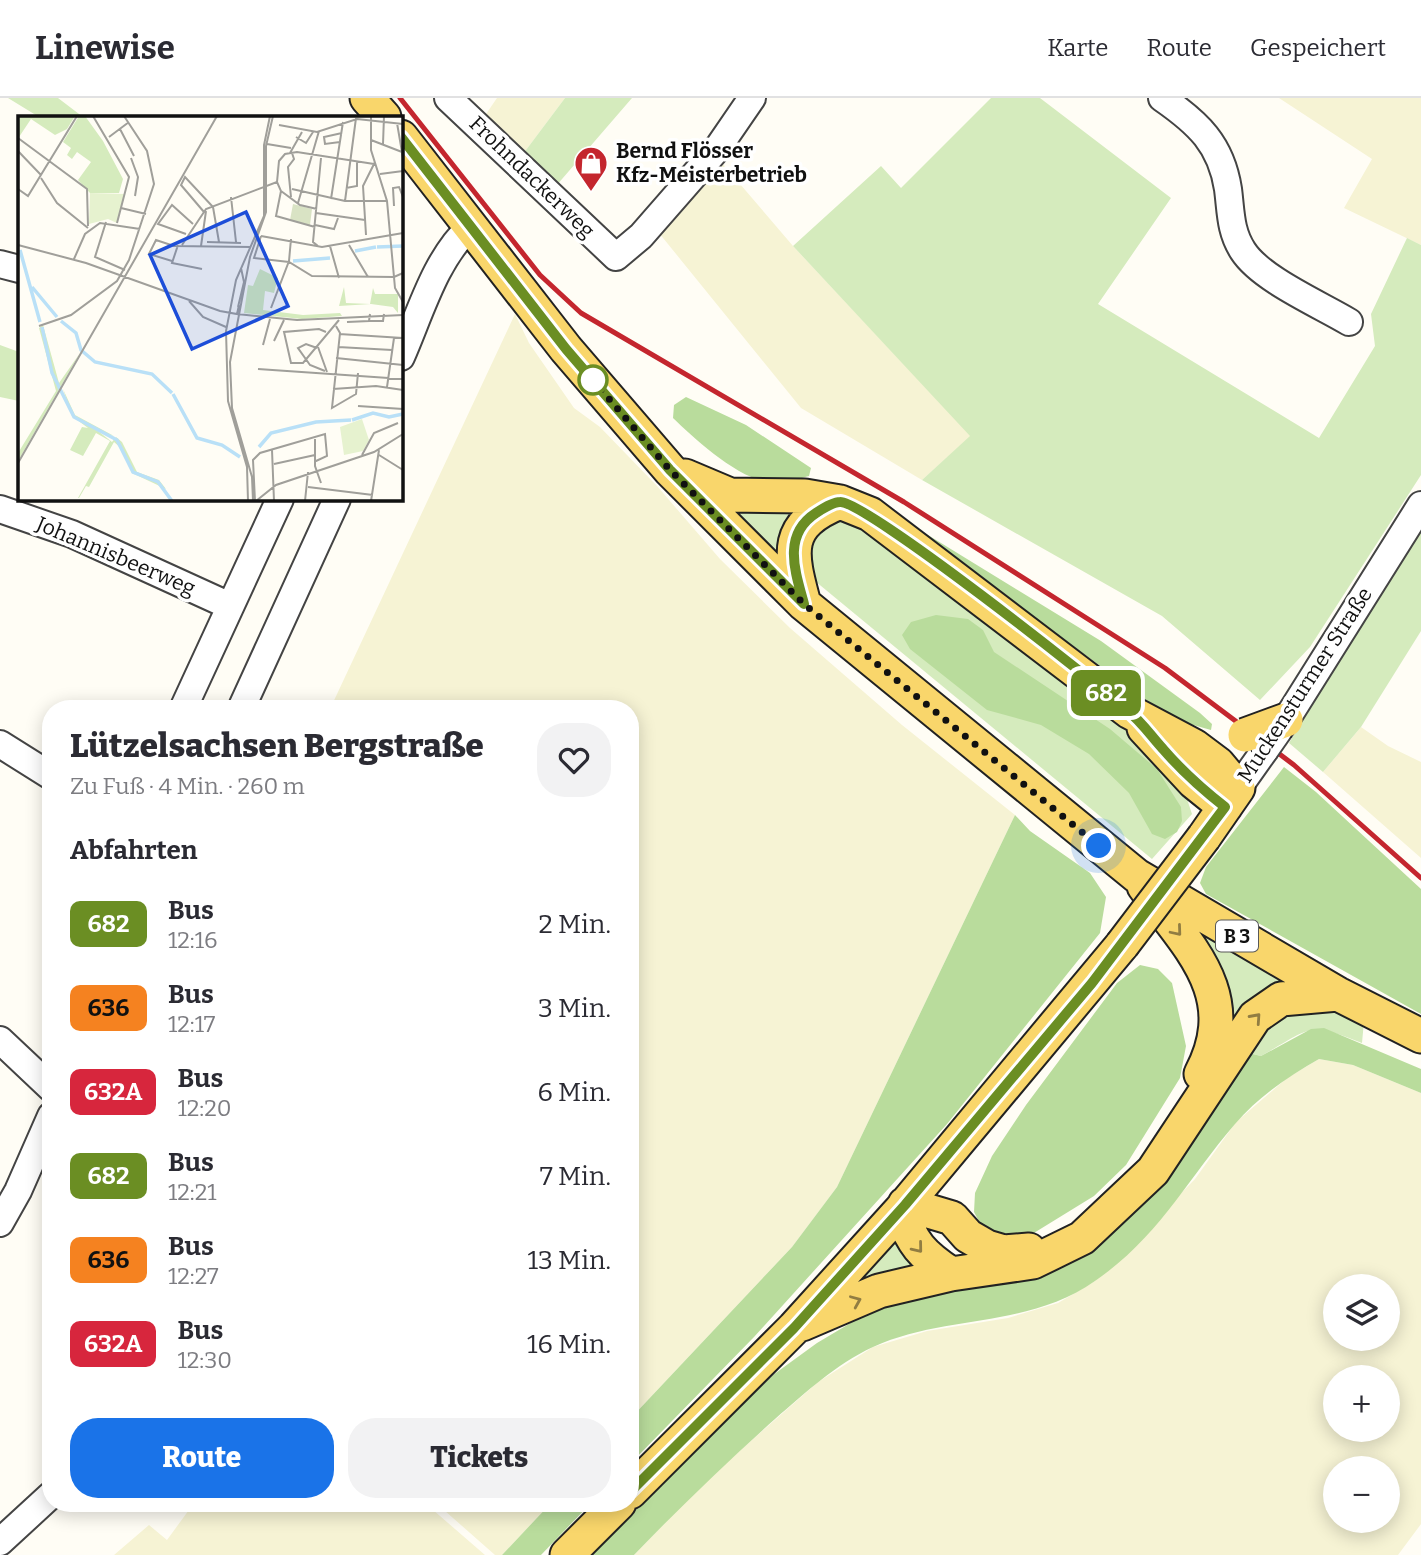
<!DOCTYPE html>
<html lang="de">
<head>
<meta charset="utf-8">
<style>
	body { margin:0; font-family:Bitter,serif; background:#f2f2f3; color:#2b2b33; height:100vh; display:flex; flex-direction:column; font-size:26px; white-space:nowrap }
	* { box-sizing:border-box; margin:0 }
	p { font-size:23px; color:#7c7c81 }
	.icon { flex:none; width:38px; height:38px; fill:none; stroke:currentColor; stroke-width:2; stroke-linecap:round; stroke-linejoin:round }
	.map { position:relative; flex:1; overflow:hidden }
	.sheet { position:absolute; left:42px; top:602px; width:597px; height:812px; display:flex; flex-direction:column; background:#fff; border-radius:28px; box-shadow:0 4px 18px #0003 }
	.sheet>* { flex:none }
	.badge { padding:0 14px; border-radius:10px; font-size:24px; line-height:46px }
	.controls { position:absolute; left:1323px; top:1176px; display:grid; gap:14px }
	.controls a { display:grid; place-items:center; width:77px; height:77px; border-radius:50%; background:#fff; box-shadow:0 4px 18px #0003; font-size:35px }
	.you { position:absolute; width:35px; height:35px; margin:-18px; border:5px solid #fff; border-radius:50%; background:#1a73e8; box-shadow:0 0 0 10px #1a73e833 }
	.map>.badge { position:absolute; translate:-50% -50%; box-shadow:0 0 0 4px #fff }
	h2 { padding:0 28px; font-size:26px; line-height:63px }
	.round { display:grid; place-items:center; flex:none; width:74px; height:74px; border-radius:28px; background:#f2f2f3 }
	.head { display:flex; align-items:center; justify-content:space-between; height:119px; padding:0 28px }
	h1 { font-size:33px; font-weight:800; line-height:52px }
	.cta { display:flex; gap:14px; margin-top:auto; padding:14px 28px }
	.cta a { flex:1; height:80px; border-radius:28px; background:#1a73e8; color:#fff; font-size:28px; font-weight:800; line-height:80px; text-align:center }
	.cta a+a { background:#f2f2f3; color:#2b2b33 }
	ul { padding:0; list-style:none }
	li { display:flex; align-items:center; gap:21px; height:84px; padding:0 28px }
	li div { flex:1 }
	li b { display:block; font-size:26px }
	li em { font-style:normal }
	li .badge { min-width:77px; font-weight:700; text-align:center }
	header { display:flex; align-items:center; gap:42px; box-sizing:border-box; height:98px; padding:0 35px; background:#fff; border-bottom:2px solid #e1e1e2 }
	header strong { font-size:33px }
	nav { display:flex; gap:38px; margin-inline-start:auto; font-size:24px }
	.map>svg:first-child { display:block }
	.farmland { fill:#f6f3d4; fill-rule:evenodd }
	.green { fill:#d5ebbd }
	.forest { fill:#b9dc9c }
	.lines { fill:none; stroke-linecap:round; stroke-linejoin:round }
	.minor-casing { stroke:#444; stroke-width:30 }
	.major-casing { stroke:#222; stroke-width:37 }
	.minor { stroke:#fff; stroke-width:26 }
	.major { stroke:#f9d66b; stroke-width:33 }
	.rail { stroke:#c4262e; stroke-width:5 }
	.minor-bridge-casing { stroke:#444; stroke-width:30; stroke-linecap:butt }
	.major-bridge-casing { stroke:#222; stroke-width:37; stroke-linecap:butt }
	.minor-bridge { stroke:#fff; stroke-width:26 }
	.major-bridge { stroke:#f9d66b; stroke-width:33 }
	.oneway { stroke:#917d42 }
	.line-casing { stroke:#fff; stroke-width:16 }
	.line { stroke:#6b8e23; stroke-width:10 }
	.walk { stroke:#111; stroke-width:7; stroke-dasharray:0 12.6 }
	.stop-dot { fill:#fff; stroke:#6b8e23; stroke-width:3.5 }
	.labels { text-anchor:middle; dominant-baseline:central; stroke-width:7; stroke-linejoin:round; paint-order:stroke }
	.shield { fill:#fff; stroke:#585858; stroke-width:2 }
	.shield-label { font-size:19px; font-weight:bold; fill:#111 }
	.poi-label { font-size:21px; font-weight:bold; fill:#111; stroke:#fff; text-anchor:start }
	.street-label { font-size:21px; fill:#111; stroke:#fff }
	.inset-river { fill:none; stroke:#b9e0f7; stroke-width:3.5 }
	.inset-road { fill:none; stroke:#a09f9a; stroke-width:2 }
	.view { fill:#1d4ed8; fill-opacity:0.15; stroke:#1d4ed8; stroke-width:3.5 }
	.inset-edge { fill:none; stroke:#111; stroke-width:3.5 }
</style>
</head>
<body>
<header>
<strong>Linewise</strong>
<nav><a>Karte</a><a>Route</a><a>Gespeichert</a></nav>
</header>
<div class="map">
<svg width="1421" height="1457" viewBox="0 0 1421 1457">
	<rect width="100%" height="100%" fill="#fffdf5"/>
	<!-- farmland -->
	<path class="farmland" d="M 497,0 L 565,0 L 523,56 L 484,19 Z
		M 1279,0 L 1421,0 L 1421,147 L 1344,110 L 1372,61 Z
		M 722,65 L 793,148 L 971,338 L 922,382 L 801,310 L 659,135 Z
		M 515,216 L 529,245 L 574,310 L 600,329 L 657,388 L 720,461 L 790,530 L 902,627 L 1015,717 L 837,1089 L 792,1149 L 630,1321 L 630,611 L 330,611 Z
		M 1361,629 L 1388,648 L 1421,664 L 1421,760 L 1323,674 Z
		M 1319,961 L 1353,967 L 1421,995 L 1421,1426 L 1398,1457 L 634,1457 L 702,1386 L 818,1284 L 873,1249 L 927,1233 L 1008,1220 L 1058,1205 L 1095,1183 L 1195,1081 L 1236,1024 L 1287,980 ZM 1335,1188 L 1388,1188 L 1388,1241 L 1335,1241 ZM 1335,1279 L 1388,1279 L 1388,1332 L 1335,1332 ZM 1335,1370 L 1388,1370 L 1388,1423 L 1335,1423 Z
		M 194,1405 L 425,1405 L 485,1457 L 114,1457 L 149,1427 L 167,1442 Z
		M 436,1405 L 551,1405 L 502,1457 L 495,1457 Z"/>
	<!-- green -->
	<path class="green" d="M 8,0 L 58,0 L 83,19 L 39,19 Z
		M 565,0 L 632,0 L 556,88 L 523,56 Z
		M 991,0 L 1040,0 L 1171,100 L 1098,206 L 1319,340 L 1375,248 L 1371,216 L 1407,140 L 1421,147 L 1421,377 L 1310,549 L 1260,602 L 1162,518 L 922,382 L 970,338 L 793,148 L 881,68 L 901,90 Z
		M 0,247 L 19,254 L 19,303 L 0,299 Z
		M 717,402 L 806,403 L 782,464 Z
		M 829,416 L 867,425 L 1142,644 L 1182,686 L 1192,716 L 1152,761 L 815,483 L 803,439 Z
		M 1421,431 L 1421,533 L 1361,629 L 1323,674 L 1289,645 Z
		M 1176,815 L 1300,889 L 1233,934 Z
		M 1333,906 L 1364,923 L 1362,945 C 1307,923 1311,930 1261,958 L 1240,953 L 1271,917 Z
		M 897,1128 L 933,1172 L 828,1204 Z"/>
	<!-- forest -->
	<path class="forest" d="M 686,299 L 746,327 L 811,370 L 809,378 C 801,380 792,384 783,385 C 747,390 697,343 673,320 L 674,307 Z
		M 897,418 L 1101,543 L 1200,615 L 1212,626 L 1211,632 L 1172,621 Z
		M 936,517 L 968,521 L 983,532 L 994,554 L 1110,631 L 1157,671 L 1181,709 L 1182,723 L 1177,734 L 1165,741 L 1152,736 L 1129,695 L 1089,656 L 1041,627 L 987,612 L 910,551 L 902,537 L 911,524 Z
		M 1284,669 L 1316,694 L 1421,791 L 1421,916 L 1206,796 L 1200,785 L 1206,769 Z
		M 1015,717 L 1030,733 L 1090,775 L 1106,799 L 1100,835 L 947,1026 L 754,1239 L 630,1366 L 630,1321 L 792,1149 L 837,1089 Z
		M 1140,867 L 1158,871 L 1172,885 L 1186,948 L 1180,980 L 1126,1067 L 1094,1098 L 1029,1138 L 1003,1139 L 982,1129 L 974,1114 L 975,1095 L 992,1058 L 1026,1007 L 1117,885 Z
		M 1324,930 L 1421,971 L 1421,995 L 1353,967 L 1319,961 C 1289,978 1258,999 1235,1026 C 1186,1083 1160,1138 1095,1183 C 1026,1231 946,1216 873,1249 C 836,1266 805,1295 775,1321 C 726,1365 679,1410 634,1457 L 590,1457 L 773,1277 L 817,1245 L 854,1223 L 894,1206 L 1049,1166 L 1240,953 L 1261,958 L 1311,931 Z
		M 551,1405 L 591,1405 L 541,1457 L 502,1457 Z"/>
	<g class="lines">
		<defs>
			<path id="minor" d="M 448,0 L 616,159 L 641,138 L 717,51 L 752,0
				M 1162,0 C 1198,25 1221,46 1228,91 C 1231,114 1230,133 1243,153 C 1261,181 1319,206 1349,224
				M 0,166 L 19,171
				M 401,259 C 420,216 435,161 470,129
				M 0,411 L 72,436 L 230,508
				M 183,611 L 280,401
				M 241,611 L 337,401
				M 1286,622 L 1421,407
				M 0,646 L 51,678
				M 1238,690 L 1265,652
				M 0,942 L 51,990
				M 0,1125 L 18,1093 L 51,1018
				M 0,1444 L 51,1397"/>
			<path id="major" d="M 367,0 L 384,19
				M 401,39 L 566,251 L 670,372 L 804,506 L 1137,778 L 1338,896 L 1421,938
				M 685,378 L 730,397 L 805,398 L 840,404 L 870,416 L 1130,614 L 1194,648 L 1218,666 L 1238,690 L 1204,739
				M 804,506 C 790,454 783,427 840,404
				M 1144,630 L 1194,684 L 1225,709
				M 1144,788 C 1188,849 1243,896 1201,976
				M 905,1106 L 952,1120 L 968,1138 L 987,1149 L 1004,1154 L 1029,1152
				M 900,1113 C 913,1146 921,1156 951,1176
				M 802,1226 L 879,1193 L 951,1176 L 1033,1164 L 1082,1140 L 1153,1073 L 1255,919 L 1281,901 L 1338,896
				M 630,1394 L 794,1230 L 900,1113 L 1122,847
				M 567,1457 L 619,1405"/>
		</defs>
		<!-- minor casing -->
		<use href="#minor" class="minor-casing"/>
		<!-- major casing -->
		<use href="#major" class="major-casing"/>
		<!-- minor -->
		<use href="#minor" class="minor"/>
		<!-- major -->
		<use href="#major" class="major"/>
		<!-- rail -->
		<path class="rail" d="M 400,0 L 540,177 L 581,215 L 904,404 L 1165,570 L 1294,667 L 1421,780"/>
		<defs>
			<path id="minor-bridge" d="M 1265,652 L 1286,622"/>
			<path id="major-bridge" d="M 1245,637 L 1286,622
				M 1122,847 L 1204,739"/>
		</defs>
		<!-- minor-bridge casing -->
		<use href="#minor-bridge" class="minor-bridge-casing"/>
		<!-- major-bridge casing -->
		<use href="#major-bridge" class="major-bridge-casing"/>
		<!-- minor-bridge -->
		<use href="#minor-bridge" class="minor-bridge"/>
		<!-- major-bridge -->
		<use href="#major-bridge" class="major-bridge"/>
	</g>
	<!-- one-way arrows -->
	<defs><path id="oneway-chevron" d="M-2-3.5L2.5 0L-2 3.5" fill="none" stroke-width="1.6" stroke-linecap="round" stroke-linejoin="round" transform="scale(1.75)"/></defs>
	<g class="oneway">
		<use href="#oneway-chevron" transform="translate(1177 833) rotate(50)"/>
		<use href="#oneway-chevron" transform="translate(1256 920) rotate(-48)"/>
		<use href="#oneway-chevron" transform="translate(918 1150) rotate(51)"/>
		<use href="#oneway-chevron" transform="translate(856 1203) rotate(-23)"/>
	</g>
	<g class="lines">
		<defs>
			<path id="line" d="M 401,39 L 566,251 L 670,372 L 804,506 C 795,473 782,437 816,415 C 822,411 833,404 840,404 C 866,403 1094,583 1127,612 C 1141,623 1151,638 1163,651 C 1182,673 1202,691 1225,709 L 1092,885 L 905,1107 L 794,1230 L 630,1394"/>
		</defs>
		<!-- line casing -->
		<use href="#line" class="line-casing"/>
		<!-- line -->
		<use href="#line" class="line"/>
		<!-- walk -->
		<path class="walk" d="M 593,282 L 670,372 L 804,506 L 1099,748"/>
	</g>
	<!-- icons -->
	<defs>
		<symbol id="shop-pin" viewBox="-11 -11 22 30"><path d="M0 17L-7.5 6A9.5 9.5 0 1 1 7.5 6Z" fill="#c4262e" stroke="#fff"/><path d="M-5-2.5h2.3a2.7 3.5 0 0 1 5.4 0H5L5.5 6h-11ZM-1.5-2.5h3a1.5 2.3 0 0 0-3 0Z" fill="#fff"/></symbol>
	</defs>
	<g fill-rule="evenodd">
		<use href="#shop-pin" x="572" y="46" width="38" height="52"/>
	</g>
	<!-- markers -->
	<circle class="stop-dot" cx="593" cy="282" r="14"/>
	<g class="labels">
		<!-- shield labels -->
		<rect class="shield" x="1216" y="822.5" width="42" height="31" rx="5"/>
		<g class="shield-label">
			<text x="1237" y="838">B 3</text>
		</g>
		<!-- poi labels -->
		<g class="poi-label">
			<text x="616" y="53">Bernd Flösser<tspan x="616" dy="24">Kfz-Meisterbetrieb</tspan></text>
		</g>
		<!-- street labels -->
		<g class="street-label">
			<text transform="translate(532 79) rotate(44)">Frohndackerweg</text>
			<text transform="translate(116 458) rotate(23)">Johannisbeerweg</text>
			<text transform="translate(1305 587) rotate(-57)">Muckensturmer Straße</text>
		</g>
	</g>
	<!-- overview -->
	<g transform="translate(18 18)">
		<rect width="385" height="385" fill="#fffdf5"/>
		<path d="M 0,0 L 57,0 L 49,13 L 37,19 L 13,3 L 1,21 ZM 61,0 L 67,0 L 85,25 L 105,63 L 101,77 L 72,77 L 60,64 L 73,46 L 59,36 L 54,43 L 49,39 L 53,32 L 45,26 ZM 242,153 L 260,162 L 256,177 L 247,175 L 245,194 L 285,199 L 322,197 L 324,200 L 284,203 L 226,197 L 230,169 L 235,170 ZM 326,171 L 328,187 L 352,188 L 355,172 L 357,178 L 380,178 L 380,197 L 375,191 L 353,188 L 321,190 ZM 25,209 L 41,267 L 62,237 L 0,345 L 0,337 L 38,275 L 21,212 ZM 45,273 L 57,299 L 96,320 L 80,315 L 94,326 L 98,321 L 104,326 L 119,356 L 141,364 L 148,373 L 114,357 L 104,333 L 96,326 L 71,371 L 68,370 L 61,382 L 60,382 L 92,325 L 78,317 L 65,340 L 52,334 L 64,311 L 70,312 L 54,300 Z" fill="#d5ebbd"/>
		<path d="M 275,88 L 294,93 L 292,109 L 272,104 Z" fill="#d9e3c4"/>
		<path d="M 72,77 L 106,78 L 99,107 L 90,103 L 71,108 ZM 344,303 L 351,324 L 345,335 L 326,339 L 322,311 Z" fill="#e6f2cf"/>
		<path class="inset-river" d="M 359,131 L 385,130M 2,134 L 22,206M 337,135 L 358,131M 275,145 L 312,142M 14,171 L 39,201M 43,205 L 58,217 L 63,234 L 77,246 L 134,258 L 154,277M 24,211 L 34,257 L 56,301 L 99,324 L 115,356 L 140,366 L 154,385M 155,278 L 179,322 L 204,329 L 222,341M 334,304 L 355,297 L 371,301 L 385,298M 241,331 L 253,317 L 298,306 L 333,304"/>
		<path class="inset-road" d="M 75,0 L 111,61 L 99,107M 353,0 L 353,34 L 369,85 L 377,172 L 385,186M 379,7 L 385,42M 261,9 L 299,16 L 339,3 L 385,8M 102,13 L 116,40M 91,21 L 111,6M 278,21 L 288,27 L 295,16M 0,22 L 69,73 L 70,110M 353,24 L 384,36M 322,26 L 307,28 L 306,21 L 324,17M 249,28 L 273,32M 365,28 L 366,0M 0,35 L 23,59M 272,37 L 284,16M 113,42 L 120,61 L 117,80M 362,58 L 385,55M 23,62 L 39,87 L 70,112M 259,66 L 263,75 L 258,100 L 297,111M 328,72 L 339,70 L 339,45M 0,73 L 10,80 L 59,0M 274,73 L 327,85 L 369,85M 263,75 L 282,89 L 299,93M 213,81 L 218,126M 273,81 L 270,51 L 276,43 L 274,37M 313,83 L 325,6M 327,85 L 338,2M 280,87 L 301,15M 376,90 L 375,72 L 381,71 L 385,81M 103,92 L 128,98M 186,96 L 163,69 L 167,61 L 195,91 L 201,126M 298,97 L 347,104M 88,106 L 77,141 L 107,154M 297,109 L 316,113 L 320,102M 168,118 L 140,108 L 154,89 L 175,108M 348,119 L 345,70 L 357,46M 243,120 L 236,142 L 271,146 L 294,160 L 376,161 L 385,157M 243,120 L 304,131 L 385,117M 189,126 L 223,127M 0,129 L 68,147 L 202,195 L 219,198 L 221,189M 160,129 L 154,147 L 184,153M 164,129 L 188,93 L 259,66 L 261,45 L 267,38 L 279,36 L 356,48M 331,129 L 350,161M 183,130 L 188,95M 300,130 L 295,126 L 303,42M 312,130 L 321,162M 56,143 L 67,118 L 82,107 L 122,113M 154,145 L 131,138 L 138,124 L 156,130 L 233,131M 171,185 L 185,201 L 208,211M 220,191 L 226,166 L 223,152M 253,192 L 271,145 L 273,123M 219,198 L 279,204 L 385,199M 351,205 L 365,205 L 366,198M 329,206 L 351,205 L 352,198M 21,210 L 53,199 L 99,165 L 111,144 L 136,68 L 129,35 L 106,0M 318,210 L 322,217 L 314,292 L 338,278 L 340,257M 308,216 L 301,213 L 266,216 L 273,247 L 285,247 L 321,204M 321,218 L 385,222M 256,225 L 266,204M 245,229 L 252,203M 300,231 L 309,256M 320,231 L 374,234M 299,232 L 288,228 L 280,232 L 292,249 L 307,255M 318,242 L 385,249M 240,253 L 385,263M 369,271 L 376,222M 315,273 L 358,270 L 385,274M 340,290 L 385,293M 297,323 L 297,350 L 303,367M 254,334 L 256,385M 344,339 L 356,317 L 380,307M 361,339 L 385,354M 0,347 L 199,0M 256,348 L 297,339M 290,371 L 355,379M 230,385 L 229,351 L 210,285 L 208,215 L 218,164 L 246,100 L 246,29 L 252,0M 235,385 L 234,361 L 214,292 L 212,246 L 232,141 L 248,96 L 248,30 L 255,0M 237,385 L 235,344 L 242,337 L 307,318 L 309,340 L 298,345M 238,385 L 258,369 L 356,336 L 385,318M 287,385 L 290,356M 353,385 L 361,334"/>
		<path class="view" d="M 228,96 L 270,190 L 174,233 L 132,139 Z"/>
		<rect width="385" height="385" class="inset-edge"/>
	</g>
</svg>
<div class="controls">
<a><svg class="icon" aria-label="layers" viewBox="0 0 24 24"><path d="M12 4l9 5-9 5-9-5zM3 14l9 5 9-5"/></svg></a>
<a>+</a>
<a>−</a>
</div>
<div class="you" style="left:1099px;top:748px"></div>
<b class="badge" style="left:1106px;top:595px;background:#6b8e23;color:#fff">682</b>
<section class="sheet">
<div class="head"><div><h1>Lützelsachsen Bergstraße</h1><p>Zu Fuß · 4 Min. · 260 m</p></div><a class="round"><svg class="icon" aria-label="heart" viewBox="0 0 24 24"><path d="M12 20l-8-8c-3-5 5-10 8-4 3-6 11-1 8 4z"/></svg></a></div>
<h2>Abfahrten</h2>
<ul>
<li><span class="badge" style="background:#6b8e23;color:#fff">682</span><div><b>Bus</b><p>12:16</p></div><em>2 Min.</em></li>
<li><span class="badge" style="background:#f58220;color:#111">636</span><div><b>Bus</b><p>12:17</p></div><em>3 Min.</em></li>
<li><span class="badge" style="background:#d7263d;color:#fff">632A</span><div><b>Bus</b><p>12:20</p></div><em>6 Min.</em></li>
<li><span class="badge" style="background:#6b8e23;color:#fff">682</span><div><b>Bus</b><p>12:21</p></div><em>7 Min.</em></li>
<li><span class="badge" style="background:#f58220;color:#111">636</span><div><b>Bus</b><p>12:27</p></div><em>13 Min.</em></li>
<li><span class="badge" style="background:#d7263d;color:#fff">632A</span><div><b>Bus</b><p>12:30</p></div><em>16 Min.</em></li>
</ul>
<div class="cta"><a>Route</a><a>Tickets</a></div>
</section>
</div>
</body>
</html>
